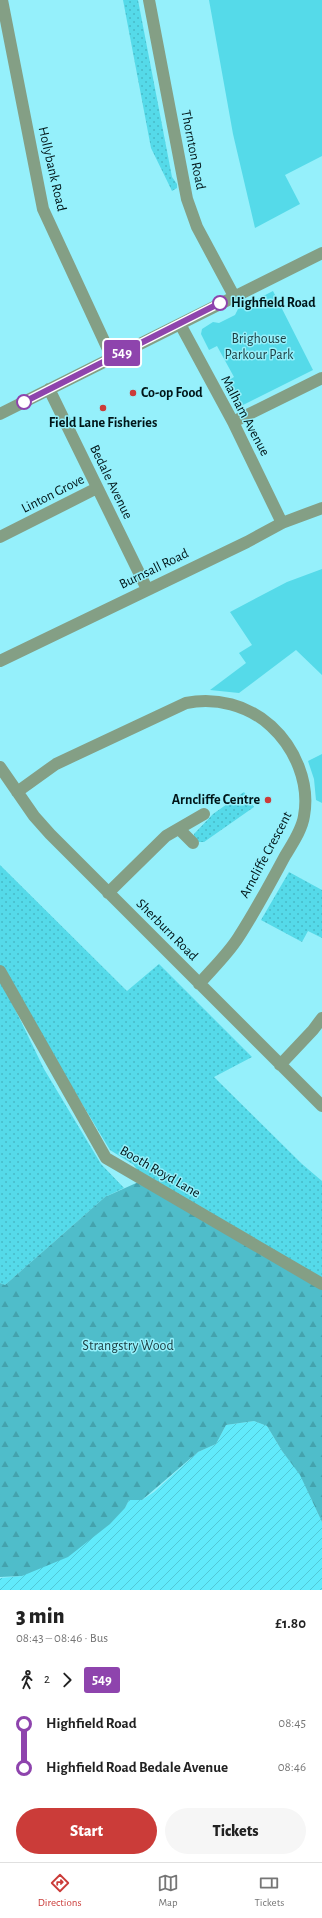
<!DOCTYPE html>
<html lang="en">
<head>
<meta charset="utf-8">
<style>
	body { margin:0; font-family:"Alegreya Sans",sans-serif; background:#f6f6f6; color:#222; height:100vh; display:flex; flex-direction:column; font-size:15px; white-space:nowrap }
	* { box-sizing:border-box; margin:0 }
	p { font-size:13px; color:#767676 }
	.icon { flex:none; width:22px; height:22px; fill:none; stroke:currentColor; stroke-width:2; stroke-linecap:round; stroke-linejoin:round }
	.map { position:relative; height:1590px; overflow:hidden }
	.sheet { display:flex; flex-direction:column; background:#fff; flex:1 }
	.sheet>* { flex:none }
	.badge { padding:0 8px; border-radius:3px; font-size:14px; line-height:26px }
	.map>.badge { position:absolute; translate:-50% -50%; box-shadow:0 0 0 2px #fff }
	.legs { display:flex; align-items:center; gap:6px; height:44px; padding:0 16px; font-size:13px }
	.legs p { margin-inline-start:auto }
	.overview { display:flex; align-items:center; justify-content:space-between; height:68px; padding:0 16px }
	h1 { font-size:22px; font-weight:800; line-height:30px }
	.primary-button { display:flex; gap:8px; margin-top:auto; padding:8px 16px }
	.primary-button a { flex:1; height:46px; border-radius:24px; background:#cb3c39; color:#fff; font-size:16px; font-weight:800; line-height:46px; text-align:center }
	.primary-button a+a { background:#f6f6f6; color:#222 }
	ul { padding:0 16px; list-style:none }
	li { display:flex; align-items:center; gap:14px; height:44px; font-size:15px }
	li i { display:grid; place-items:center; width:6px; height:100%; margin:0 5px; background:currentColor }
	li i::after { content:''; width:10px; height:10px; margin:-5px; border:3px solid; border-radius:50%; background:#fff }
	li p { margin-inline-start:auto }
	li:first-child i { background:linear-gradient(#0000 50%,currentColor 0) }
	li:last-child i { background:linear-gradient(currentColor 50%,#0000 0) }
	.tab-bar { display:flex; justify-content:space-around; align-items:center; height:56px; border-top:1px solid #e0e0e0; background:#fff; font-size:11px; color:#767676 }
	.tab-bar a { display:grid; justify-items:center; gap:2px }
	.tab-bar .active { color:#cb3c39 }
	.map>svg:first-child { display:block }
	.industrial { fill:url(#industrial-furrows) }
	.grass { fill:url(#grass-dots) }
	.forest { fill:url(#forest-firs) }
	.park { fill:#55dae9 }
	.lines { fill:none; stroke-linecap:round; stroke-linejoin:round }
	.minor { stroke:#849f85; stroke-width:12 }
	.line-1-casing { stroke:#fff; stroke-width:9 }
	.line-1 { stroke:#8e44ad; stroke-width:6 }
	.stop-1-dot { fill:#fff; stroke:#8e44ad; stroke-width:2 }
	.poi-dot { fill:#cb3c39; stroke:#95f0fb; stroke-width:1.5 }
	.labels { text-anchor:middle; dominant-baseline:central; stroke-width:3; stroke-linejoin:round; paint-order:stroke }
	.street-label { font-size:14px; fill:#001518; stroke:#95f0fb }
	.stop-label { font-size:14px; font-weight:bold; fill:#001518; stroke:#95f0fb; text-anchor:start }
	.park-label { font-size:14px; fill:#1a3b3f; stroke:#95f0fb }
	.poi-label { font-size:14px; font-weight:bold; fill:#001518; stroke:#95f0fb; text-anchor:start }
</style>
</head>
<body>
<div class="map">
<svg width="322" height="1590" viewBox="0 0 322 1590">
	<defs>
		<pattern id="industrial-furrows" width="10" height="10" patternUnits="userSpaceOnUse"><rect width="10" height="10" fill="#61eafb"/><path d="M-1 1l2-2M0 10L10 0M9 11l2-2" fill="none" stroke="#52c8d6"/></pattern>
		<pattern id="grass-dots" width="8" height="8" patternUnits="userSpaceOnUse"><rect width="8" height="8" fill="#55dae9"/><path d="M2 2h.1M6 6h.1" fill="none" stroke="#48bac7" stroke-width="1.8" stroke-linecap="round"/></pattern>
		<pattern id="forest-firs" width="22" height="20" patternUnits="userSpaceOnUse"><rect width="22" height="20" fill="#4fbdca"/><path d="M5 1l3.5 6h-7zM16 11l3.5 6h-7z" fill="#43a2ad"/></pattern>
	</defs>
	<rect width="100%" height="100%" fill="#95f0fb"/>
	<!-- industrial -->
	<path class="industrial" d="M 254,1421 L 267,1426 L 282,1451 L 300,1474 L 322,1522 L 322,1590 L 0,1590 L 0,1578 L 22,1576 L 125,1508 L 129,1500 L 142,1500 L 154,1492 L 198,1452 L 216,1444 L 226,1425 Z"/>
	<!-- grass -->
	<path class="grass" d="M 123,0 L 138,0 L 172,177 L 177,184 L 177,188 L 172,191 L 151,148 Z
		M 244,792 L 254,807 L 204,842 L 198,842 L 194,837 L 194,834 L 213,814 Z
		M 0,865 L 127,991 L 159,964 L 252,1057 L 214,1077 L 302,1164 L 322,1181 L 322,1284 L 143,1180 L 134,1165 L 110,1150 L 0,968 Z
		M 289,872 L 322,890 L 322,938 L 308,931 L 302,942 L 261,920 Z
		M 0,978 L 44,1069 L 101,1164 L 124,1188 L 105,1197 L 5,1285 L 0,1283 Z"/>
	<!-- forest -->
	<path class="forest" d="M 143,1180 L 322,1284 L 322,1522 L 300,1475 L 282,1451 L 267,1426 L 254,1421 L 226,1425 L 216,1444 L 198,1452 L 142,1500 L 129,1500 L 125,1508 L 110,1524 L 68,1557 L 22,1576 L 0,1577 L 0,1283 L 5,1285 L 105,1197 Z"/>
	<!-- park -->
	<path class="park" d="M 209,0 L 322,0 L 322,156 L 285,175 L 300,204 L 255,228 L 233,134 Z
		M 273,291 L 313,370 L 237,408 L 224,383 L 234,377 L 217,346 L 209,350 L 201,334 L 202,329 L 213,322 L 219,323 L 235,315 L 238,309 Z
		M 322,569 L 322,675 L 296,650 L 239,693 L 210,690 L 246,663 L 239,653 L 252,645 L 230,612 L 287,582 Z
		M 322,754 L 322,803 L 316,800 L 314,779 L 308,761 Z"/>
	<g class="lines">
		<!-- minor -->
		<path class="minor" d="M 2,0 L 43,209 L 112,358
			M 149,0 L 187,199 L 197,227 L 234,296
			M 180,324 L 233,422 L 282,523
			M 49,389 L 147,589
			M 0,414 L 322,253
			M 233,422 L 322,378
			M 0,537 L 97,488
			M 0,661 L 247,542 L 282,523 L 322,508
			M 0,767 L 34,816 L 50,834 L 322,1106
			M 17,792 L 56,764 L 186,703 C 216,697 248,705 271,726 C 295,748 310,783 304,816 C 302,830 292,844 285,856 C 270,884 255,912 238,938 C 227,955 212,969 199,984
			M 179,829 L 193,843
			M 108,893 L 166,836 L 204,814
			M 0,971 L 106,1158 L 322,1284
			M 280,1065 L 313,1030 L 322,1018"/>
	</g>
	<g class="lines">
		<defs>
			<path id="line-1" d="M 24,402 L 220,303"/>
		</defs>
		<!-- line-1 casing -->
		<use href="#line-1" class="line-1-casing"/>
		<!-- line-1 -->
		<use href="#line-1" class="line-1"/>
	</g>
	<!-- markers -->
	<g class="stop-1-dot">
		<circle cx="220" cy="303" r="7"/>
		<circle cx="24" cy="402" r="7"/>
	</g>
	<g class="poi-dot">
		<circle cx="133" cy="393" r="4"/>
		<circle cx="103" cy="408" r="4"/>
		<circle cx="268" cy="800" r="4"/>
	</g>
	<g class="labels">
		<!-- street labels -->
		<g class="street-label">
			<text transform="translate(193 150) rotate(79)">Thornton Road</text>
			<text transform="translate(52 169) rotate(77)">Hollybank Road</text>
			<text transform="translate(245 416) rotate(62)">Malham Avenue</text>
			<text transform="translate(111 482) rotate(64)">Bedale Avenue</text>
			<text transform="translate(53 494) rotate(-27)">Linton Grove</text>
			<text transform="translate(154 569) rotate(-26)">Burnsall Road</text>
			<text transform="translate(266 855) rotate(-62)">Arncliffe Crescent</text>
			<text transform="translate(167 930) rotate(45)">Sherburn Road</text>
			<text transform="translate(160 1172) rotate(30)">Booth Royd Lane</text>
		</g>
		<!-- stop labels -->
		<g class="stop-label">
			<text x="231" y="303">Highfield Road</text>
		</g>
		<!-- park labels -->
		<g class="park-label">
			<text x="259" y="339">Brighouse<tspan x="259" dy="16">Parkour Park</tspan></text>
			<text x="128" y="1346">Strangstry Wood</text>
		</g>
		<!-- poi labels -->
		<g class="poi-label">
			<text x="141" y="393">Co-op Food</text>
			<text x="103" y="423" text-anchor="middle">Field Lane Fisheries</text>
			<text x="260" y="800" text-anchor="end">Arncliffe Centre</text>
		</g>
	</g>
</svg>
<b class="badge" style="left:122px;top:353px;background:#8e44ad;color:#fff">549</b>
</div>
<section class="sheet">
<div class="overview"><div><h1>3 min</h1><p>08:43 – 08:46 · Bus</p></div><b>£1.80</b></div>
<div class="legs"><svg class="icon" aria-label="walk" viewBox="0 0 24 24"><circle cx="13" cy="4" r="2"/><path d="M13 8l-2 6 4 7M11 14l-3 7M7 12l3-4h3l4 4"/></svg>2<svg class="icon" aria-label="forward" viewBox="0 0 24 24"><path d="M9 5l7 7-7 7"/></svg><b class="badge" style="background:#8e44ad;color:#fff">549</b></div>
<ul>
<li><i style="color:#8e44ad"></i><b>Highfield Road</b><p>08:45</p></li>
<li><i style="color:#8e44ad"></i><b>Highfield Road Bedale Avenue</b><p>08:46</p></li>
</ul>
<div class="primary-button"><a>Start</a><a>Tickets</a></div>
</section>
<nav class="tab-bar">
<a class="active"><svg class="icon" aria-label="directions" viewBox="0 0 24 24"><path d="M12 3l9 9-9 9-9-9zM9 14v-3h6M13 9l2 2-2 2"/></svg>Directions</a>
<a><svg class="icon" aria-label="map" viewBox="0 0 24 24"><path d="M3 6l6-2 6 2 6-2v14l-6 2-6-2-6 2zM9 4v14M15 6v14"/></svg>Map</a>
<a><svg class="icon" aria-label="tickets" viewBox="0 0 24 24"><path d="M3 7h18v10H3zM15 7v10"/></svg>Tickets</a>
</nav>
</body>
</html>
